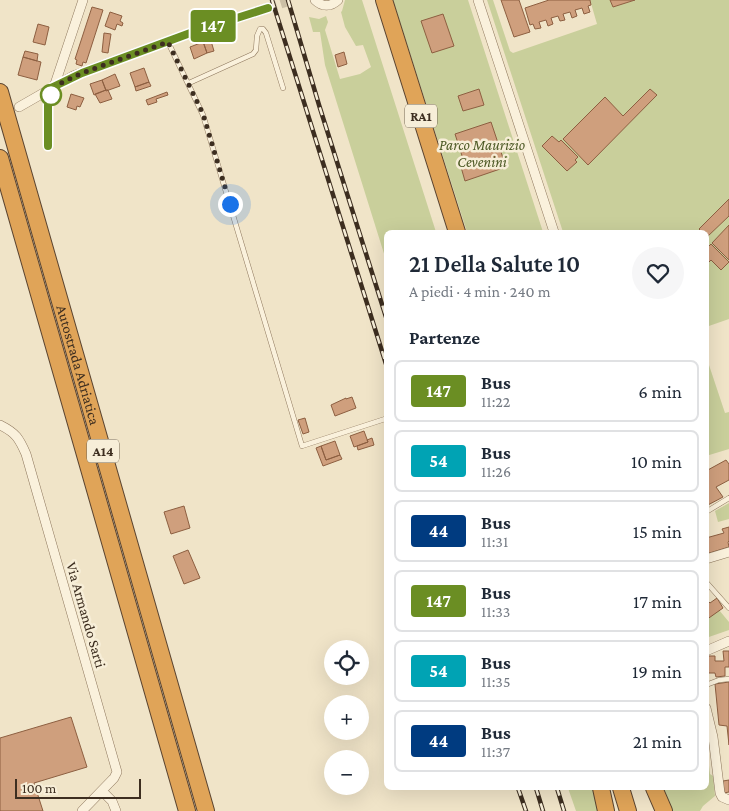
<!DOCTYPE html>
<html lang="it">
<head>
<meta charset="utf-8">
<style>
	body { margin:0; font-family:"Crimson Pro",serif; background:#f6f6f7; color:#1f2937; height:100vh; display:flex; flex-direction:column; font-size:19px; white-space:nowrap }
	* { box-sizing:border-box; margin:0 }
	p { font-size:16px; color:#747a83 }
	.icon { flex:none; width:28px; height:28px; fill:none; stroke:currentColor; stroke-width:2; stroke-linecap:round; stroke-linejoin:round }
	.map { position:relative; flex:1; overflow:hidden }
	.side { position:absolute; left:384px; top:230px; width:325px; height:560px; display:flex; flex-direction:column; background:#fff; border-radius:8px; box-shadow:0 5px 20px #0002 }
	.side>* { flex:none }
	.badge { padding:0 10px; border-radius:4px; font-size:18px; line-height:32px }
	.tools { position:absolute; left:324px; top:640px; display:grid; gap:10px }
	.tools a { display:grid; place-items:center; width:45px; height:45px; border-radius:50%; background:#fff; box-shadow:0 5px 20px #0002; font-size:25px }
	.scale { position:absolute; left:15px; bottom:12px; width:126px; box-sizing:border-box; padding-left:5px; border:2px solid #3d2e20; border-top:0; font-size:14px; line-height:18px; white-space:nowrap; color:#3d2e20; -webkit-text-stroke:4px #f7eed8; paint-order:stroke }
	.you { position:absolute; width:25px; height:25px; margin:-12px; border:4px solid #fff; border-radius:50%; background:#1a73e8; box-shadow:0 0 0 8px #1a73e833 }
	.map>.badge { position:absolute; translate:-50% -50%; box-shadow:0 0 0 2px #fff }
	h2 { padding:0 25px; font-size:19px; line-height:45px }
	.round { display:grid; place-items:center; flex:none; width:52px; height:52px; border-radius:26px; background:#f6f6f7 }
	.overview { display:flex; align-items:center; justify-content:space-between; height:85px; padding:0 25px }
	h1 { font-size:24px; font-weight:600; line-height:38px }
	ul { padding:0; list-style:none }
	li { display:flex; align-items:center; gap:15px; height:62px; margin:0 10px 8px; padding:0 15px; border:2px solid #e0e1e3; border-radius:8px }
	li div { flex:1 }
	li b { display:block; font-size:19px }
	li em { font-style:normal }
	li .badge { min-width:55px; font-weight:700; text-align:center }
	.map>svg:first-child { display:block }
	.green { fill:#c9cf9b }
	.building { fill:#cf9f7d; stroke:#8d5f41 }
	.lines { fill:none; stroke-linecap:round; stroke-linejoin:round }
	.minor-tunnel { stroke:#ccc0a6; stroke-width:9; stroke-dasharray:9 4.5; stroke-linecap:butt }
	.service-casing { stroke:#8d765c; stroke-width:5.5 }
	.minor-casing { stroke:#8d765c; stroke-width:10 }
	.motorway-casing { stroke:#5b4430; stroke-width:18 }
	.service { stroke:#faf1dc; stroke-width:4.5 }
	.minor { stroke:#faf1dc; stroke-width:9 }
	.motorway { stroke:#e0a458; stroke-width:16 }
	.rail-casing { stroke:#3d2e20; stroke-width:4.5 }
	.rail { stroke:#f7eed8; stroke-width:2.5; stroke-dasharray:8; stroke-linecap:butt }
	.line-casing { stroke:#fff; stroke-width:11 }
	.line { stroke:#6b8e23; stroke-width:8 }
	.walk { stroke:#3d2e20; stroke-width:5; stroke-dasharray:0 9 }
	.stop-dot { fill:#fff; stroke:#6b8e23; stroke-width:2.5 }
	.labels { text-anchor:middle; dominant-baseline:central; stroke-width:5; stroke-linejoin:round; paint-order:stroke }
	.shield { fill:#f7eed8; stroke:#756857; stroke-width:1 }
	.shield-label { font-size:14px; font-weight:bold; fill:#3d2e20 }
	.park-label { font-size:15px; font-style:italic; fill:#4d5a26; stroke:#f7eed8 }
	.street-label { font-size:15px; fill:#3d2e20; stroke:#f7eed8 }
</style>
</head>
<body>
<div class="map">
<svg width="729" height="811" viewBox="0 0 729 811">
	<rect width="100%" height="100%" fill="#f0e4c8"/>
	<!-- green -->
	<path class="green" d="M 345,0 L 362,0 L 436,232 L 386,232 L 386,260 L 325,65 L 320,32 L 313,32 L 309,17 L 319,19 L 326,16 L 328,22 L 325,30 L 340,79 L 360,74 L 371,67 L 363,45 L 356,46 L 345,27 L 341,12 L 342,11 Z
		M 393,0 L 468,0 L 543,232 L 467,232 Z
		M 487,0 L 493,0 L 510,51 L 513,53 L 597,24 L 590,0 L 610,0 L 613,7 L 635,0 L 729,0 L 729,319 L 706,327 L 706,232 L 563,232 Z
		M 706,356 L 725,413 L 729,412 L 729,449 L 706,456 Z
		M 729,503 L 729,519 L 718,522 L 715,511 Z
		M 719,610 L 729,622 L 729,630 L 706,638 L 706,620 Z
		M 706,740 L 710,774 L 713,776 L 715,796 L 703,806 L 700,811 L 669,811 L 660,788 L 706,788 Z
		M 568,788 L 596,788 L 601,811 L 576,811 Z"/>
	<!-- building -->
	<path class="building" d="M 501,0 L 519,0 L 530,32 L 514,37 Z
		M 549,0 L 590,0 L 591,5 L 588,6 L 590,12 L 584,14 L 582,8 L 575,10 L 577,16 L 572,18 L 570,12 L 563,14 L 565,20 L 560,21 L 558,16 L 551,18 L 553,24 L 548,26 L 546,20 L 539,22 L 541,28 L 535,29 L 533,24 L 530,25 L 525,8 Z
		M 610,0 L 635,0 L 613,7 Z
		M 92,7 L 103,10 L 86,63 L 83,62 L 82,66 L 76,64 L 77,60 L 75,59 Z
		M 110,12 L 122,16 L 120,21 L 123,23 L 122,26 L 117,24 L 115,30 L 105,26 Z
		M 443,14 L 454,46 L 432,53 L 421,21 Z
		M 38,24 L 49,27 L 45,45 L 33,42 Z
		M 104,33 L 111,34 L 108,53 L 102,52 Z
		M 211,41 L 214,51 L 207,53 L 204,44 Z
		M 203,42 L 207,53 L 194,59 L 190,47 Z
		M 25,51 L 38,54 L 37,61 L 23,57 Z
		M 344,52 L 347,64 L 338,67 L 335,55 Z
		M 23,57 L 41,62 L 37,80 L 18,75 Z
		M 144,68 L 149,82 L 135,87 L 130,73 Z
		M 115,74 L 120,86 L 106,91 L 102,80 Z
		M 102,80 L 106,90 L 94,95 L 90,84 Z
		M 149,82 L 151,86 L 136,91 L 135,87 Z
		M 479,89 L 484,105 L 463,111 L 458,96 Z
		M 650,89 L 657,95 L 588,165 L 563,139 L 605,97 L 623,116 Z
		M 106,90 L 108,90 L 112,99 L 100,103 L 95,94 Z
		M 167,92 L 168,95 L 156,99 L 157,102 L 148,105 L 146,100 Z
		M 71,94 L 84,98 L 80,107 L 77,106 L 76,110 L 67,107 Z
		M 491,122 L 506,167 L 465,181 L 461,167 L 465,165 L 455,134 Z
		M 552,136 L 559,142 L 561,140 L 578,157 L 575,160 L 577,162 L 567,171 L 542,146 Z
		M 729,199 L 729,216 L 707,237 L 706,232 L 702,232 L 699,229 Z
		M 729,225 L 729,260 L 712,243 Z
		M 711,244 L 729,262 L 721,270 L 711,260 L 706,265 L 706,249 Z
		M 352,397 L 356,408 L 335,416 L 331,405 L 346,398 L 346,399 Z
		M 305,418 L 309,432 L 303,434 L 298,420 Z
		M 364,431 L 368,442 L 354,447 L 350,436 Z
		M 372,438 L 374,445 L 358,450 L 357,446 L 368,442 L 367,440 Z
		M 335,441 L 340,455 L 326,460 L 321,446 Z
		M 321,446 L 326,460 L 340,455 L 342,459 L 323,466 L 316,448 Z
		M 726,460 L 729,464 L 729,480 L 716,487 L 723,497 L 706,506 L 706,471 Z
		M 184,506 L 190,528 L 171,534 L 164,512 Z
		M 729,527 L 729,541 L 728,542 L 729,547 L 706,554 L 706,538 L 724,533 L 722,529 Z
		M 188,550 L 200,578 L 184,584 L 173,556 Z
		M 717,598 L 723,608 L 706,620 L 706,599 L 710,603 Z
		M 723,651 L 729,651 L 729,667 L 725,667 L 725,676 L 716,677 L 715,673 L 708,673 L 707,656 L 715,656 L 715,661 L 724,661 Z
		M 729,682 L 729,745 L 727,726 L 719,725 L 715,684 Z
		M 71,717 L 87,767 L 34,783 L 43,811 L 0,811 L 0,738 Z
		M 729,780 L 729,792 L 724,793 L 723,781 Z"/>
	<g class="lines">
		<!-- minor-tunnel -->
		<path class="minor-tunnel" d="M 268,8 L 293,0"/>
		<defs>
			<path id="service" d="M 168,42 L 203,115 L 302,446 L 385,419
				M 189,83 L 253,54 L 256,50 L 257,36 L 260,29 L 263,29 L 266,33 L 283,88
				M 706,512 L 729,498
				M 706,582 L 729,608
				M 706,685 L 719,680 L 729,679"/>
			<path id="minor" d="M 315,0 C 322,7 331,7 338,0
				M 478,0 L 554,232
				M 19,107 L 73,76 L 193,32 L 268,8
				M 48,146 L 48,105 L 83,0
				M 0,425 C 16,433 19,438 26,454 L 117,772 L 114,778 L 82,811
				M 706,559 L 729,552
				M 706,651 L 729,641
				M 706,708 L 713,737 L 720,793 L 722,797 L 729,800
				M 102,791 L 112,801 L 116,811"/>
			<g id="motorway">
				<path d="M 384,0 L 457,232"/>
				<path id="s1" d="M 0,92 L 206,811"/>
				<path d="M 0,158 L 187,811"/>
				<path d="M 601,788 L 606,811"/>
				<path d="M 621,788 L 628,811"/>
				<path d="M 654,788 L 664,811"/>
			</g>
		</defs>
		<!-- service casing -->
		<use href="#service" class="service-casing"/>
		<!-- minor casing -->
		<use href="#minor" class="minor-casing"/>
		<!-- motorway casing -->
		<use href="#motorway" class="motorway-casing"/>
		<!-- service -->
		<use href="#service" class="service"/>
		<!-- minor -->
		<use href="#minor" class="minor"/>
		<!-- motorway -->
		<use href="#motorway" class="motorway"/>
		<defs>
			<path id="rail" d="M 272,0 L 386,364
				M 288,0 L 319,105 L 386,317
				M 518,788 L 526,811
				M 536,788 L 543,811
				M 557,788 L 564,811"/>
		</defs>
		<!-- rail casing -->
		<use href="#rail" class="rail-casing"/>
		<!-- rail -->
		<use href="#rail" class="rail"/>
	</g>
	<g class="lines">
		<defs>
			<path id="line" d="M 48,146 L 48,105 L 53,87 L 82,73 L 193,32 L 268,8"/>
		</defs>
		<!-- line casing -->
		<use href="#line" class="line-casing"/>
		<!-- line -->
		<use href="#line" class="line"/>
		<!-- walk -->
		<path class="walk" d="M 51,95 L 53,87 L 82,73 L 168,42 L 203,114 L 230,204"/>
	</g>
	<!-- markers -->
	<circle class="stop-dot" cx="51" cy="95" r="10"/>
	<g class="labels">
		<!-- shield labels -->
		<g class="shield">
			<rect x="405" y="104.5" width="32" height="23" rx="4"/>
			<rect x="87" y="439.5" width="32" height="23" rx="4"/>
		</g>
		<g class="shield-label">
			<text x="421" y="116">RA1</text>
			<text x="103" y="451">A14</text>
		</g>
		<!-- park labels -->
		<g class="park-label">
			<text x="482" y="145">Parco Maurizio<tspan x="482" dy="17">Cevenini</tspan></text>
		</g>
		<!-- street labels -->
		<g class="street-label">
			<text stroke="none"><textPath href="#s1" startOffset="284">Autostrada Adriatica</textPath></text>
			<text transform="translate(86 615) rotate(74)">Via Armando Sarti</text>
		</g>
	</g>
</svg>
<div class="tools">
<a><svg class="icon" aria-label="locate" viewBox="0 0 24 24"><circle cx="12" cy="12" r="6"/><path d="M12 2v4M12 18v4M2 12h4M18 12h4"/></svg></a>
<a>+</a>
<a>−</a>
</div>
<div class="scale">100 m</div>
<div class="you" style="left:230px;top:204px"></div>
<b class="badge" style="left:213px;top:26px;background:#6b8e23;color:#fff">147</b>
<section class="side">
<div class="overview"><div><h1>21 Della Salute 10</h1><p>A piedi · 4 min · 240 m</p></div><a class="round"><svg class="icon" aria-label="heart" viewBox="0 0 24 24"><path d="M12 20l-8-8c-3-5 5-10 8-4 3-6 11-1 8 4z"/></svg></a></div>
<h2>Partenze</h2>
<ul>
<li><span class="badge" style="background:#6b8e23;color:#fff">147</span><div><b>Bus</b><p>11:22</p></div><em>6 min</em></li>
<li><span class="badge" style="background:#00a3b4;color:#fff">54</span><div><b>Bus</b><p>11:26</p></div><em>10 min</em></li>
<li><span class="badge" style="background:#003b80;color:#fff">44</span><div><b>Bus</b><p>11:31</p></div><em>15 min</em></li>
<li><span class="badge" style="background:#6b8e23;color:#fff">147</span><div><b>Bus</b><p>11:33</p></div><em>17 min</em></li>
<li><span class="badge" style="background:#00a3b4;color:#fff">54</span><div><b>Bus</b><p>11:35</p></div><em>19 min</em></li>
<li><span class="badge" style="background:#003b80;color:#fff">44</span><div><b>Bus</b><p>11:37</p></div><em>21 min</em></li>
</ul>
</section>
</div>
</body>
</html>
